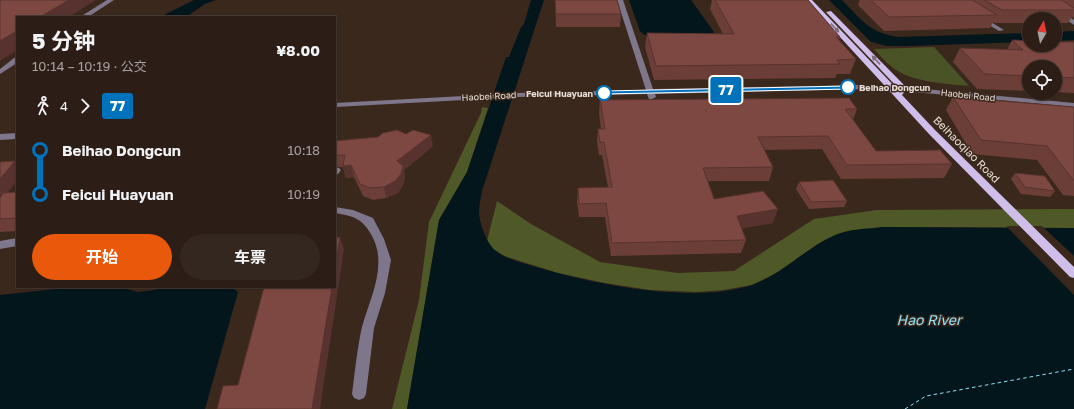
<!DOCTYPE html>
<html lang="zh">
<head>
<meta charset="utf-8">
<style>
	body { margin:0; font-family:"Golos Text","Noto Sans SC",sans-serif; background:#34271f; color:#f1f3f6; height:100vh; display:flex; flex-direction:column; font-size:15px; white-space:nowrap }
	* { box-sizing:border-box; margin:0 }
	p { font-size:13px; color:#a6a2a1 }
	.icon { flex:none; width:22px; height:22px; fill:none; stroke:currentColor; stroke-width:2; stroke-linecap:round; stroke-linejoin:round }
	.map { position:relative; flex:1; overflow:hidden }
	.side { position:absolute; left:16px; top:16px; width:320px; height:272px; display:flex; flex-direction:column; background:#2c1e16; border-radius:0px; box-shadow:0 1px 3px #0004,0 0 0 1px #483c35 }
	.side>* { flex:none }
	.badge { padding:0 8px; border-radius:3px; font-size:14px; line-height:26px }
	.needle { width:26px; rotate:9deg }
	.fabs { position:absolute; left:1022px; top:12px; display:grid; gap:8px }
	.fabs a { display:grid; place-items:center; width:40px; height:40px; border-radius:50%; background:#2c1e16; box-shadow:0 1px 3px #0004,0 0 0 1px #483c35; font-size:20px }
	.map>.badge { position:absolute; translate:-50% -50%; box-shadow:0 0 0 2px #fff }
	.legs { display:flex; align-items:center; gap:6px; height:44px; padding:0 16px; font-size:13px }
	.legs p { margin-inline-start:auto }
	.summary { display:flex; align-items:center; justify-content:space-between; height:68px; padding:0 16px }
	h1 { font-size:22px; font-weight:700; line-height:30px }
	.cta { display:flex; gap:8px; margin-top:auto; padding:8px 16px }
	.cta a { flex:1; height:46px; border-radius:24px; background:#ea580c; color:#fff; font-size:16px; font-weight:700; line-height:46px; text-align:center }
	.cta a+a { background:#34271f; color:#f1f3f6 }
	ul { padding:0 16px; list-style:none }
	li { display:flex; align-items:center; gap:14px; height:44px; font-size:15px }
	li i { display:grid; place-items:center; width:6px; height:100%; margin:0 5px; background:currentColor }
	li i::after { content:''; width:10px; height:10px; margin:-5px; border:3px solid; border-radius:50%; background:#2c1e16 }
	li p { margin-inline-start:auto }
	li:first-child i { background:linear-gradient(#0000 50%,currentColor 0) }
	li:last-child i { background:linear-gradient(currentColor 50%,#0000 0) }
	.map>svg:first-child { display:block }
	.green { fill:#4a5326 }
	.forest { fill:#4f5927 }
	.water { fill:#02161b }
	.pier { fill:#3b281d }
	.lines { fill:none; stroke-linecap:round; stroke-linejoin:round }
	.ferry { stroke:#92e2f7; stroke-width:1; stroke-dasharray:3.5 3; stroke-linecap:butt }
	.minor { fill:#7e768b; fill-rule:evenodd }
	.major { fill:#d0beea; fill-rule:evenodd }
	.wall { fill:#6c3e38 }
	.shaded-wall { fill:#58322e }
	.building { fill:#7d4841; stroke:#58322e }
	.oneway { fill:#7e6c79 }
	.line-1 { fill:#0072bc; stroke:#fff }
	.stop-1-dot { fill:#fff; stroke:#0072bc; stroke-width:2 }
	.labels { text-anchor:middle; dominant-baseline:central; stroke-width:3; stroke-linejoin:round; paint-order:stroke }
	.far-stop-label { font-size:9px; font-weight:bold; fill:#e9ddd5; stroke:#3b281d; text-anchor:start }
	.far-street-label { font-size:9px; fill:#e9ddd5; stroke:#3b281d }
	.street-label { font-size:11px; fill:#e9ddd5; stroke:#3b281d }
	.near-water-label { font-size:14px; font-style:italic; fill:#92e2f7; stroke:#3b281d }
</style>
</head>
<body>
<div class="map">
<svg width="1074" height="409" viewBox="0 0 1074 409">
	<rect width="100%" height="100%" fill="#3b281d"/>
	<!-- green -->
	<path class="green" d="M 934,47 L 969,86 C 946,84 910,82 892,67 C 885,62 880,55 874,49 Z"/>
	<!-- forest -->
	<path class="forest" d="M 482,107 L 488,108 L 467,172 L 439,220 L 407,409 L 392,409 L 419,300 L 429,222 L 481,113 Z
		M 497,201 L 531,224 L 600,262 L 678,273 L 734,271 L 814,219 L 877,210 L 1074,209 L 1074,228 L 882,227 L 814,248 L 782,270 L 752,285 L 723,290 L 697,292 L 650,290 L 605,283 L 558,273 L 504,256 L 494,250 L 487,241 Z"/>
	<!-- water -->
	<path class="water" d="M 194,0 L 216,0 L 205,4 L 186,17 L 160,17 Z
		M 531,0 L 544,0 L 482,191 C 481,198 479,205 479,212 C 479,222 487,244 495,250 C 507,260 526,264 540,268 C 597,285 694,304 752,285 C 783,274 805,248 835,235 C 849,229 866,229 882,227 L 1074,228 L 1074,409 L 407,409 L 439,220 L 467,172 L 506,57 L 509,57 L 521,27 L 524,24 Z
		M 629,0 L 691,0 L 714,32 L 713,34 L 648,36 L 643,34 L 640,31 Z
		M 829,0 L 842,0 C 862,20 869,33 899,37 L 1029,33 L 1029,42 L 908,46 L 887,46 L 871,42 Z
		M 1074,31 L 1074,40 L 1055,41 L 1055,32 Z
		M 75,287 L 119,287 L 138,292 L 155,290 L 162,287 L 231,287 L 238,292 L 205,409 L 0,409 L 0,295 Z"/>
	<!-- pier -->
	<path class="pier" d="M 1006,226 L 1042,226 L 1074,256 L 1074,295 Z"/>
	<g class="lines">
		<!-- ferry -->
		<path class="ferry" d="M 905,409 L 926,396 L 1074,369"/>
		<!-- minor -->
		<path class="minor" d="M 107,0 L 114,0 L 88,17 L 80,17 Z
			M 617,0 L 623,0 L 653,89 L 865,85 L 903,87 L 1074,103 L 1074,107 L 903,91 L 865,89 L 655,94 L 656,97 L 652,99 L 649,99 L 647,94 L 517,97 L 335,107 L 335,103 L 517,93 L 646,90 Z
			M 1037,0 L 1044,0 L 1074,20 L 1074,25 Z
			M 979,17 L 983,17 L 1004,30 L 999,31 L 979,19 Z
			M 14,58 L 17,58 L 17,63 L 0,74 L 0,69 Z
			M 17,133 L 17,139 L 0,140 L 0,134 Z
			M 335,167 L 339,168 L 341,170 L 338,174 L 335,175 Z
			M 335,207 L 353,210 L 373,218 L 384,239 L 391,260 L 385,293 L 374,328 L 366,394 L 364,398 L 359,400 L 354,398 L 352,394 C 355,372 357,349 362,327 C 370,298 388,265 372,236 C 363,219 354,216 335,213 Z
			M 17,238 L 17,246 L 0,249 L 0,241 Z"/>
		<!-- major -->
		<path class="major" d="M 806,0 L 812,0 L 898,90 L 899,89 L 826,12 L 831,11 L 906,87 L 907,89 L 902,95 L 935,130 L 1074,267 L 1074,278 L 1070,277 L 929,134 Z"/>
	</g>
	<!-- wall -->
	<path class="wall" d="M 555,0 L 617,0 L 621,14 L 620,27 L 556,27 Z
		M 712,0 L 808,0 L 840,37 L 839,40 L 856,59 L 850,74 L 837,74 L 835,78 L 654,80 L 645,47 L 647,33 L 723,34 L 710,9 Z
		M 860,0 L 1074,0 L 1074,18 L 1072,17 L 1068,23 L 1055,23 L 1055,19 L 1029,19 L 1029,23 L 995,23 L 993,22 L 990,28 L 884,31 L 858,5 Z
		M 1012,40 L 1074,42 L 1074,93 L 1055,92 L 1055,67 L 1029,67 L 1029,91 L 977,89 L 953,62 L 960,48 L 1007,50 Z
		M 953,97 L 1074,107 L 1074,196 L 1063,195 L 1037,160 L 972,154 L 946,110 Z
		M 600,100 L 857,109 L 853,120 L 876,151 L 952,164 L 944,178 L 841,179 L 822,149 L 764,150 L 773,167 L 769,181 L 708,181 L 714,199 L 773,223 L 742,228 L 746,240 L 741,253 L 611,256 L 605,217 L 579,217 L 577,201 L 578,188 L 608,187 L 602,155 L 599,155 L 597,142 L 598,129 L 601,129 L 599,113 Z
		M 335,141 L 433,146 L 404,170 L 405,177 L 403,185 L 398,193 L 386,198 L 373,200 L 363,196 L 354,177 L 346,178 L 343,167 L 340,167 L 335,166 Z
		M 0,162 L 7,193 L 17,192 L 17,231 L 0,232 Z
		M 1015,173 L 1055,191 L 1050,197 L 1021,194 L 1011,179 Z
		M 799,182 L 847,201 L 844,207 L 809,209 L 796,189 Z"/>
	<!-- shaded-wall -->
	<path class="shaded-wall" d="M 69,0 L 96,0 L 69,17 L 40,17 Z
		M 17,31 L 17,50 L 0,61 L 0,41 Z
		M 431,135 L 433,146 L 404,170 L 405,177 L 403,185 L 398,193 L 386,198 L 384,187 L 397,161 Z
		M 15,161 L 17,163 L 17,181 L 0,202 L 0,179 Z
		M 351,165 L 354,177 L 346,178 L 343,166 Z
		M 778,209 L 773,223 L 733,230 L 737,216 Z
		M 340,237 L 344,249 L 320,409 L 312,409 L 332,287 L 335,287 L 335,271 Z"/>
	<!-- building -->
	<path class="building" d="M 0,0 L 69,0 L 40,17 L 17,17 L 17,31 L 0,41 Z
		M 555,0 L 617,0 L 621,14 L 556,14 Z
		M 715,0 L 808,0 L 840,37 L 836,37 L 856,59 L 837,60 L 840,64 L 656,66 L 647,33 L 734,34 Z
		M 871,0 L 972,0 L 997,15 L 889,17 Z
		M 984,0 L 1061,0 L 1074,8 L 1074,10 L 1002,10 Z
		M 1012,40 L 1029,41 L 1029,45 L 1055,45 L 1055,42 L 1074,42 L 1074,78 L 1055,77 L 1055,67 L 1029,67 L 1029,76 L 985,74 L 960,48 L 1023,50 Z
		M 953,97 L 1074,107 L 1074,181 L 1047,146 L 981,140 Z
		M 849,98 L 857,109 L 845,109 L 876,151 L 940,150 L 952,164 L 847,165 L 828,136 L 758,137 L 773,167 L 703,168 L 714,199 L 763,191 L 778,209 L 737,216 L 746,240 L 612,243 L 606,203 L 579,204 L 578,188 L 612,187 L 604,142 L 600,142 L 598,129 L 605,129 L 600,100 Z
		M 397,130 L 406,134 L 413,130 L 431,135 L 397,161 L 403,166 L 401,174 L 395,181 L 384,187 L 370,188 L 360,184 L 351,165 L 343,166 L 345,155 L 335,155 L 335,141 L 378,137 L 383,133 Z
		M 15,161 L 0,179 L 0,162 Z
		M 1015,173 L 1045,176 L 1055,191 L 1025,187 Z
		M 833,180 L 847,201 L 811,202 L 799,182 Z
		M 17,192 L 17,218 L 0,219 L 0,198 L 3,193 Z
		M 340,237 L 335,271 L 335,238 Z
		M 264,287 L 332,287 L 312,409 L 217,409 L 223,386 L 238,385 Z"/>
	<!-- one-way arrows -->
	<defs><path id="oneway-solid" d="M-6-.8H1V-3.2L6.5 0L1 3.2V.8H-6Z"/></defs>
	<g class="oneway">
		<use href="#oneway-solid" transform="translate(835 28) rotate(47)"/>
		<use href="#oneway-solid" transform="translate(876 60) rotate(-133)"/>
	</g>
	<!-- line-1 -->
	<path class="line-1" d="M 848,86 L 850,86 L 850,89 L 604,94 L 601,93 L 604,91 Z"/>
	<!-- markers -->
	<g class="stop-1-dot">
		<circle cx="848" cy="87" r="7"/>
		<circle cx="604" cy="93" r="7"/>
	</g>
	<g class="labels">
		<!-- far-stop labels -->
		<g class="far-stop-label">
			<text x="859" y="87">Beihao Dongcun</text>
			<text x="593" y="93" text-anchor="end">Feicui Huayuan</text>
		</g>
		<!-- far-street labels -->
		<g class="far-street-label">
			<text transform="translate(968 95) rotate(6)">Haobei Road</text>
			<text transform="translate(489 96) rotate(-3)">Haobei Road</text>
		</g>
		<!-- street labels -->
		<g class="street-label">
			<text transform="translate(967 149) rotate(45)">Beihaoqiao Road</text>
		</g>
		<!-- near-water labels -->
		<g class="near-water-label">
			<text x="929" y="319">Hao River</text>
		</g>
	</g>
</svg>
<div class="fabs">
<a><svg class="needle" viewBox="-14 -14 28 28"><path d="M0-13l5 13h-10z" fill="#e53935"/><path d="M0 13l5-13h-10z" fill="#a6a2a1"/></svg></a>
<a><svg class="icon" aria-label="locate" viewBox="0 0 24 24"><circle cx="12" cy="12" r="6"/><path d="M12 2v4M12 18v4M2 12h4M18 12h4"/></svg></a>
</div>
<b class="badge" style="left:726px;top:90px;background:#0072bc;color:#fff">77</b>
<section class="side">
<div class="summary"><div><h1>5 分钟</h1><p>10:14 – 10:19 · 公交</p></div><b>¥8.00</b></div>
<div class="legs"><svg class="icon" aria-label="walk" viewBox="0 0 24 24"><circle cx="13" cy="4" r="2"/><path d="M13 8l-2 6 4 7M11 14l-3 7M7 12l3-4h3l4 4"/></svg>4<svg class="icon" aria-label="forward" viewBox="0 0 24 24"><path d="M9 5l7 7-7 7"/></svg><b class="badge" style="background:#0072bc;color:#fff">77</b></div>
<ul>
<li><i style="color:#0072bc"></i><b>Beihao Dongcun</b><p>10:18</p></li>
<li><i style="color:#0072bc"></i><b>Feicui Huayuan</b><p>10:19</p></li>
</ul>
<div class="cta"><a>开始</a><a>车票</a></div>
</section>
</div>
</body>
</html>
